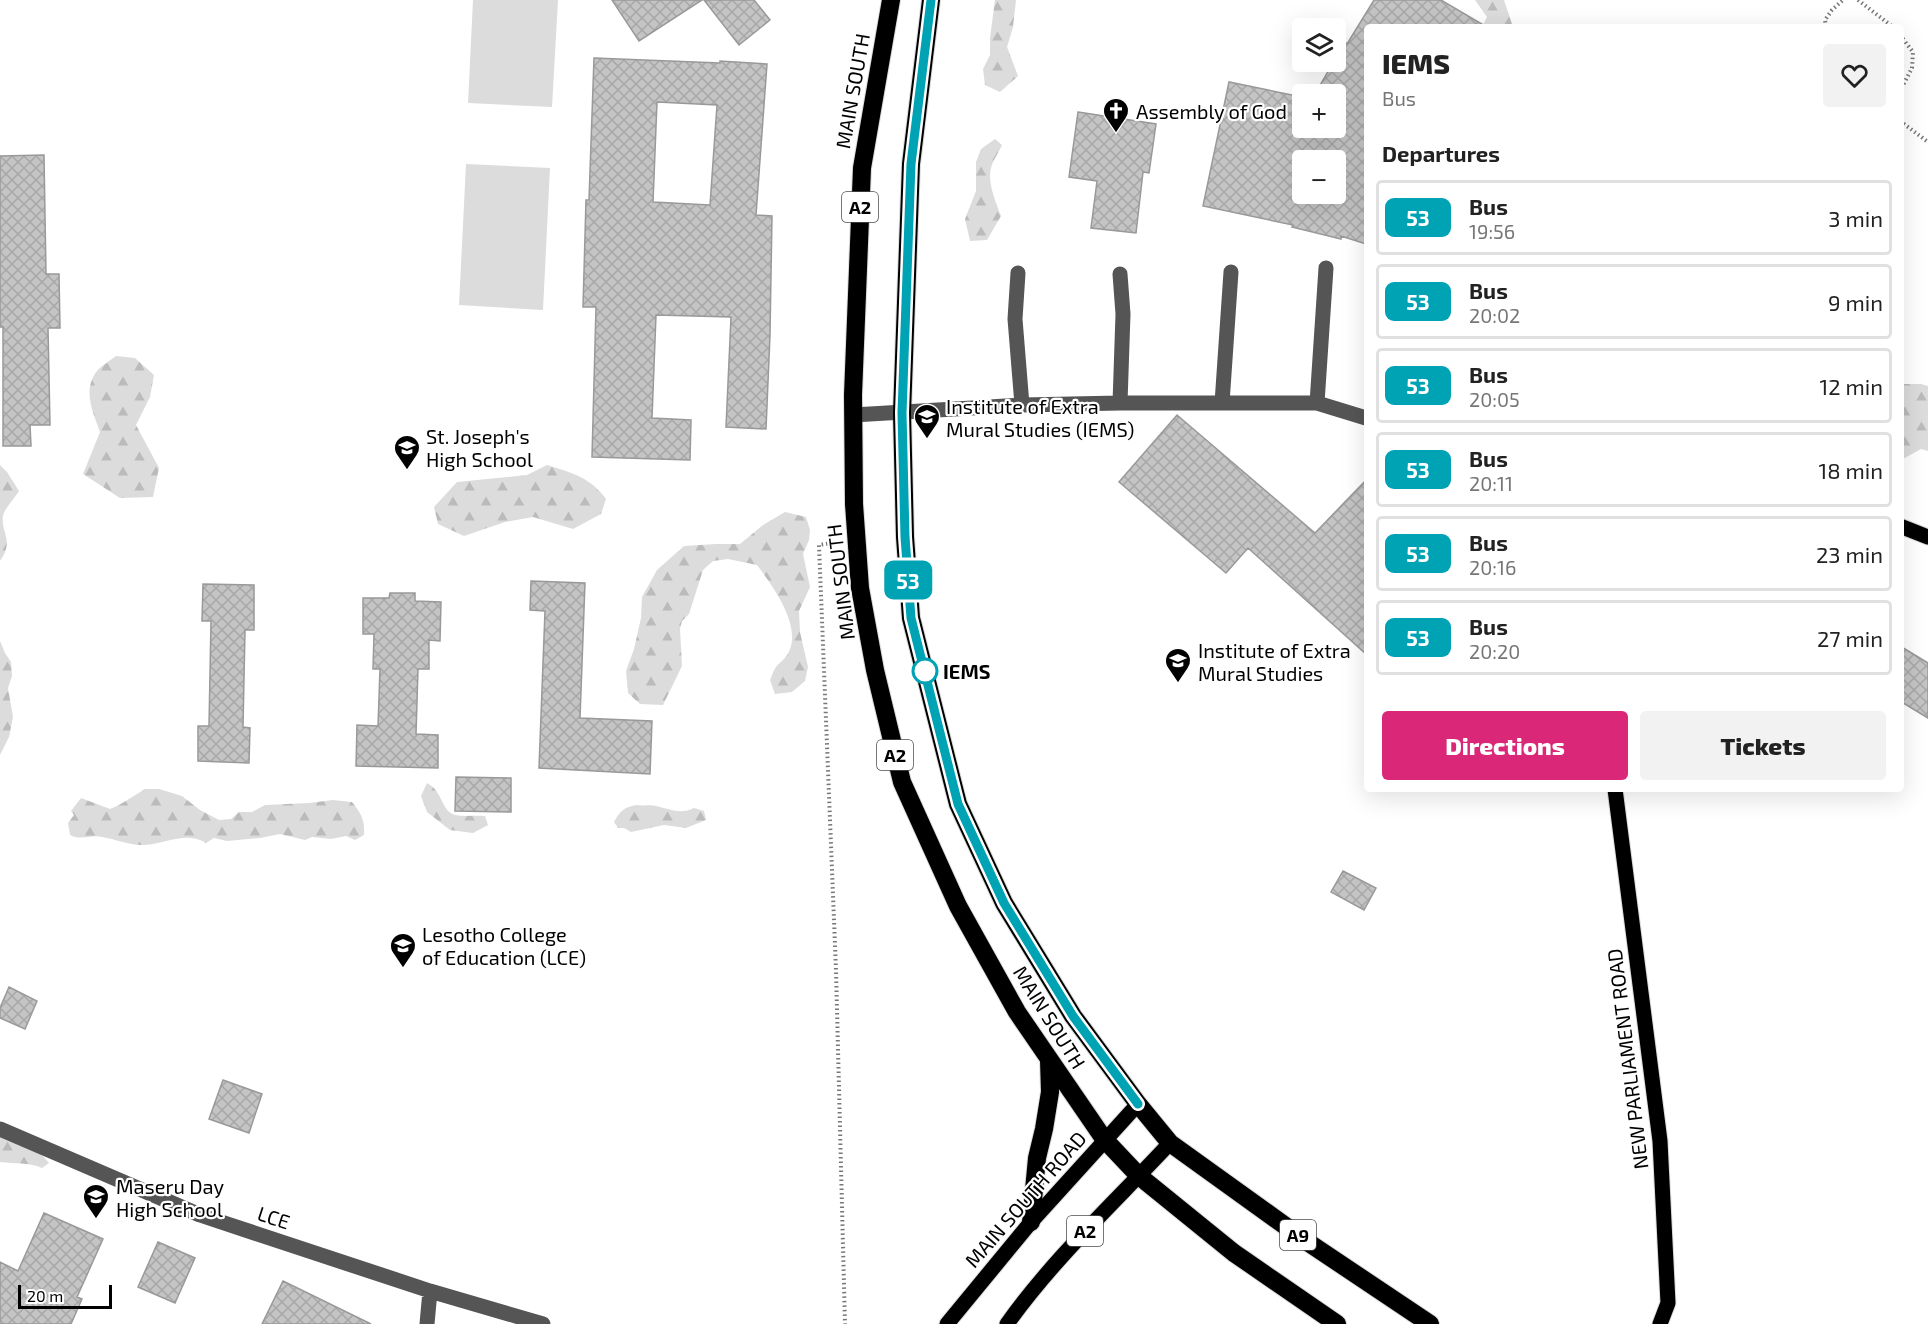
<!DOCTYPE html>
<html lang="en">
<head>
<meta charset="utf-8">
<style>
	body { margin:0; font-family:"Exo 2",sans-serif; background:#f2f2f2; color:#222; height:100vh; display:flex; flex-direction:column; font-size:22px; white-space:nowrap }
	* { box-sizing:border-box; margin:0 }
	p { font-size:20px; color:#767676 }
	.icon { flex:none; width:33px; height:33px; fill:none; stroke:currentColor; stroke-width:2; stroke-linecap:round; stroke-linejoin:round }
	.map { position:relative; flex:1; overflow:hidden }
	.panel { position:absolute; left:1364px; top:24px; width:540px; height:768px; display:flex; flex-direction:column; background:#fff; border-radius:6px; box-shadow:0 6px 24px #0002 }
	.panel>* { flex:none }
	.badge { padding:0 12px; border-radius:9px; font-size:21px; line-height:39px }
	.buttons { position:absolute; left:1292px; top:18px; display:grid; gap:12px }
	.buttons a { display:grid; place-items:center; width:54px; height:54px; border-radius:6px; background:#fff; box-shadow:0 6px 24px #0002; font-size:30px }
	.scale { position:absolute; left:18px; bottom:15px; width:94px; box-sizing:border-box; padding-left:6px; border:3px solid #000; border-top:0; font-size:16px; line-height:21px; white-space:nowrap; color:#000; -webkit-text-stroke:4px #fff; paint-order:stroke }
	.map>.badge { position:absolute; translate:-50% -50%; box-shadow:0 0 0 3px #fff }
	h2 { padding:0 18px; font-size:22px; line-height:54px }
	.round { display:grid; place-items:center; flex:none; width:63px; height:63px; border-radius:6px; background:#f2f2f2 }
	.overview { display:flex; align-items:center; justify-content:space-between; height:102px; padding:0 18px }
	h1 { font-size:28px; font-weight:800; line-height:45px }
	.action { display:flex; gap:12px; margin-top:auto; padding:12px 18px }
	.action a { flex:1; height:69px; border-radius:6px; background:#db2777; color:#fff; font-size:24px; font-weight:800; line-height:69px; text-align:center }
	.action a+a { background:#f2f2f2; color:#222 }
	ul { padding:0; list-style:none }
	li { display:flex; align-items:center; gap:18px; height:75px; margin:0 12px 9px; padding:0 6px; border:3px solid #e0e0e0; border-radius:6px }
	li div { flex:1 }
	li b { display:block; font-size:22px }
	li em { font-style:normal }
	li .badge { min-width:66px; font-weight:700; text-align:center }
	.map>svg:first-child { display:block }
	.green { fill:#dcdcdc }
	.forest { fill:url(#forest-firs) }
	.building { fill:url(#building-cross-hatch); stroke:#999; stroke-width:1.5; fill-rule:evenodd }
	.lines { fill:none; stroke-linecap:round; stroke-linejoin:round }
	.major-casing { stroke:#dbdbdb; stroke-width:17 }
	.highway-casing { stroke:#dbdbdb; stroke-width:20 }
	.path { stroke:#777; stroke-width:4; stroke-dasharray:1.5 3; stroke-linecap:butt }
	.minor { stroke:#555; stroke-width:15 }
	.major { stroke:#000; stroke-width:15 }
	.highway { stroke:#000; stroke-width:18 }
	.line-casing { stroke:#fff; stroke-width:14 }
	.line { stroke:#00a3b4; stroke-width:9 }
	.stop-dot { fill:#fff; stroke:#00a3b4; stroke-width:3 }
	.labels { text-anchor:middle; dominant-baseline:central; stroke-width:4.5; stroke-linejoin:round; paint-order:stroke }
	.shield { fill:#fff; stroke:#4c4c4c; stroke-width:1.5 }
	.shield-label { font-size:18px; font-weight:bold; fill:#000 }
	.street-label { font-size:20px; fill:#000; stroke:#fff }
	.poi-label { font-size:20px; fill:#000; stroke:#fff; text-anchor:start }
	.stop-label { font-size:20px; font-weight:bold; fill:#000; stroke:#fff; text-anchor:start }
</style>
</head>
<body>
<div class="map">
<svg width="1928" height="1324" viewBox="0 0 1928 1324">
	<defs>
		<pattern id="forest-firs" width="22" height="20" patternUnits="userSpaceOnUse" patternTransform="scale(1.5)"><rect width="22" height="20" fill="#dcdcdc"/><path d="M5 1l3.5 6h-7zM16 11l3.5 6h-7z" fill="#bbb"/></pattern>
		<pattern id="building-cross-hatch" width="8" height="8" patternUnits="userSpaceOnUse" patternTransform="scale(1.5)"><rect width="8" height="8" fill="#c4c4c4"/><path d="M0 0l8 8M0 8l8-8" fill="none" stroke="#a7a7a7"/></pattern>
	</defs>
	<rect width="100%" height="100%" fill="#fff"/>
	<!-- green -->
	<path class="green" d="M 473,0 L 558,0 L 552,107 L 468,103 Z
		M 466,164 L 550,168 L 543,310 L 459,305 Z"/>
	<!-- forest -->
	<path class="forest" d="M 995,0 L 1016,0 L 1013,27 L 1007,47 L 1018,76 L 1000,92 L 985,85 L 983,69 L 990,55 L 990,38 Z
		M 1475,0 L 1504,0 L 1513,27 L 1482,27 L 1487,17 Z
		M 995,139 L 1002,145 C 999,152 993,160 991,168 C 987,182 996,203 1001,216 L 987,240 L 970,241 L 965,219 L 976,191 L 976,162 L 981,149 Z
		M 116,356 L 135,358 L 154,375 L 150,397 L 136,425 L 159,468 L 153,497 L 120,498 L 83,474 L 100,432 C 93,412 82,390 97,371 C 102,365 110,361 116,356 Z
		M 1901,384 L 1921,384 L 1928,386 L 1928,451 L 1921,449 L 1901,460 Z
		M 0,465 L 7,472 L 19,491 C 14,499 6,507 3,515 C 0,532 15,540 0,561 Z
		M 547,465 C 572,473 590,477 606,499 L 601,514 L 573,529 L 533,517 L 505,522 L 464,536 L 438,524 L 434,507 L 457,482 L 527,475 Z
		M 785,512 L 806,517 L 810,530 L 809,540 L 803,554 L 810,587 L 799,611 L 800,632 L 808,667 L 805,681 L 792,692 L 775,694 L 770,680 C 772,676 773,671 776,667 C 781,661 787,658 790,649 C 800,623 772,585 757,565 L 728,559 L 713,561 L 703,570 L 689,614 L 682,621 L 680,629 L 682,666 L 663,705 L 640,704 L 628,693 L 626,671 L 634,649 L 641,618 L 642,597 L 657,570 L 684,546 L 716,544 L 740,544 L 763,525 Z
		M 0,641 L 5,653 L 11,662 L 12,676 L 8,688 L 13,717 L 9,737 L 0,755 Z
		M 427,783 C 443,791 441,811 455,815 C 465,817 475,815 485,816 L 488,825 L 473,833 L 450,830 L 427,812 L 421,796 Z
		M 145,789 L 159,789 L 182,796 L 200,810 L 219,820 L 231,819 L 239,812 L 252,812 L 265,805 L 309,803 L 333,800 L 352,802 C 361,813 365,820 364,835 L 355,840 L 346,836 L 331,839 L 312,837 L 305,840 L 280,834 L 260,838 L 227,841 L 214,838 L 206,843 C 186,830 163,845 142,845 C 129,845 115,839 102,837 C 91,834 81,841 70,835 L 68,823 L 74,815 L 71,811 L 81,798 L 110,809 C 123,804 133,796 145,789 Z
		M 637,805 C 643,806 650,805 656,806 C 670,809 680,815 694,808 L 704,811 L 706,820 L 686,828 L 664,825 L 631,832 L 624,828 L 618,828 L 614,822 C 620,811 624,807 637,805 Z
		M 0,1131 L 36,1148 L 49,1163 L 42,1168 C 28,1162 15,1164 0,1162 Z"/>
	<!-- building -->
	<path class="building" d="M 612,0 L 702,0 L 639,41 Z
		M 704,0 L 754,0 L 770,20 L 739,45 Z
		M 1374,0 L 1441,0 L 1487,27 L 1366,27 L 1366,244 L 1341,236 L 1341,239 L 1292,227 L 1293,225 L 1203,206 L 1229,82 L 1302,97 L 1302,128 L 1335,128 L 1335,94 L 1315,94 L 1345,42 L 1347,44 ZM 1302,160 L 1335,160 L 1335,194 L 1302,194 Z
		M 594,58 L 720,63 L 720,61 L 767,64 L 756,215 L 772,216 L 770,335 L 766,429 L 726,427 L 731,317 L 656,315 L 652,418 L 691,420 L 690,460 L 592,457 L 596,307 L 583,307 L 586,200 L 589,200 ZM 657,102 L 717,105 L 710,205 L 653,202 Z
		M 1078,112 L 1156,124 L 1149,173 L 1143,172 L 1136,233 L 1091,228 L 1097,181 L 1069,177 Z
		M 44,155 L 46,274 L 59,274 L 60,328 L 48,328 L 50,425 L 30,425 L 31,446 L 3,446 L 3,327 L 0,327 L 0,156 Z
		M 1177,415 L 1315,533 L 1366,480 L 1366,654 L 1248,548 L 1226,573 L 1119,482 Z
		M 531,581 L 585,583 L 580,718 L 652,721 L 650,774 L 539,768 L 545,611 L 530,610 Z
		M 203,584 L 254,585 L 254,630 L 245,630 L 243,727 L 250,728 L 249,763 L 198,761 L 198,726 L 209,726 L 211,621 L 202,621 Z
		M 390,593 L 415,593 L 415,601 L 441,602 L 440,641 L 429,640 L 429,669 L 418,669 L 416,734 L 438,735 L 438,768 L 356,766 L 357,725 L 378,726 L 380,669 L 373,669 L 374,634 L 363,634 L 363,598 L 389,598 Z
		M 1900,646 L 1928,663 L 1928,718 L 1900,701 Z
		M 456,777 L 511,778 L 511,812 L 455,811 Z
		M 1343,871 L 1376,888 L 1364,910 L 1331,892 Z
		M 9,987 L 37,1001 L 25,1029 L 0,1018 L 0,1008 Z
		M 223,1080 L 262,1094 L 249,1133 L 209,1119 Z
		M 44,1213 L 103,1239 L 77,1297 L 82,1299 L 71,1324 L 0,1324 L 0,1262 L 18,1271 Z
		M 158,1242 L 195,1258 L 175,1303 L 138,1287 Z
		M 283,1281 L 371,1324 L 262,1324 Z"/>
	<g class="lines">
		<defs>
			<path id="major" d="M 1900,526 L 1928,537
				M 1615,789 L 1660,1141 L 1668,1303 L 1660,1324
				M 947,1324 L 1031,1222 L 1138,1104
				M 1007,1324 C 1054,1258 1115,1202 1170,1143"/>
			<path id="highway" d="M 891,0 L 862,168 L 853,395 L 854,504 L 860,588 L 875,670 L 902,782 L 958,906 L 1017,1012 L 1104,1139 L 1139,1176 L 1234,1253 L 1337,1324
				M 931,0 L 911,164 L 902,413 L 905,537 L 911,618 L 958,804 L 1004,903 L 1073,1016 L 1138,1104 L 1170,1143 L 1309,1243 L 1430,1324
				M 1031,1222 L 1037,1158 L 1044,1129 L 1050,1092 L 1049,1060"/>
		</defs>
		<!-- major casing -->
		<use href="#major" class="major-casing"/>
		<!-- highway casing -->
		<use href="#highway" class="highway-casing"/>
		<!-- path -->
		<path class="path" d="M 1858,0 L 1893,27
			M 1826,27 L 1825,20 L 1832,10 L 1843,0
			M 1900,35 L 1913,52 L 1912,68 L 1900,91
			M 1900,121 L 1928,142
			M 832,543 L 819,545 L 836,970 L 845,1324"/>
		<!-- minor -->
		<path class="minor" d="M 1018,273 L 1015,319 L 1022,405
			M 1120,274 L 1123,314 L 1120,403
			M 1222,403 L 1231,272
			M 1317,403 L 1326,268
			M 853,415 L 1022,405 L 1120,403 L 1317,403 L 1366,418
			M 0,1129 L 200,1215 L 430,1291 L 543,1324
			M 427,1324 L 430,1291"/>
		<!-- major -->
		<use href="#major" class="major"/>
		<!-- highway -->
		<use href="#highway" class="highway"/>
	</g>
	<g class="lines">
		<defs>
			<path id="line" d="M 931,0 L 911,164 L 902,413 L 905,537 L 911,618 L 958,804 L 1004,903 L 1073,1016 L 1138,1104"/>
		</defs>
		<!-- line casing -->
		<use href="#line" class="line-casing"/>
		<!-- line -->
		<use href="#line" class="line"/>
	</g>
	<!-- icons -->
	<defs>
		<symbol id="church-pin" viewBox="-11 -11 22 30"><path d="M0 17L-7.5 6A9.5 9.5 0 1 1 7.5 6Z" fill="#000" stroke="#fff"/><path d="M-1.2-6h2.4v3.5h3.3v2.4h-3.3V6h-2.4V-.1h-3.3v-2.4h3.3Z" fill="#fff"/></symbol>
		<symbol id="school-pin" viewBox="-11 -11 22 30"><path d="M0 17L-7.5 6A9.5 9.5 0 1 1 7.5 6Z" fill="#000" stroke="#fff"/><path d="M0-5L7-2L0 1L-7-2ZM-4 1L0 2.5L4 1V4Q0 6-4 4Z" fill="#fff"/></symbol>
		<symbol id="university-pin" viewBox="-11 -11 22 30"><path d="M0 17L-7.5 6A9.5 9.5 0 1 1 7.5 6Z" fill="#000" stroke="#fff"/><path d="M0-5L7-2L0 1L-7-2ZM-4 1L0 2.5L4 1V4Q0 6-4 4Z" fill="#fff"/></symbol>
	</defs>
	<g fill-rule="evenodd">
		<use href="#church-pin" x="1101" y="96" width="30" height="40"/>
		<use href="#school-pin" x="912" y="402" width="30" height="40"/>
		<use href="#school-pin" x="392" y="433" width="30" height="40"/>
		<use href="#university-pin" x="1163" y="646" width="30" height="40"/>
		<use href="#university-pin" x="388" y="931" width="30" height="40"/>
		<use href="#school-pin" x="81" y="1182" width="30" height="40"/>
	</g>
	<!-- markers -->
	<circle class="stop-dot" cx="925" cy="671" r="12"/>
	<g class="labels">
		<!-- shield labels -->
		<g class="shield">
			<rect x="842" y="192" width="36" height="30" rx="4.5"/>
			<rect x="877" y="740" width="36" height="30" rx="4.5"/>
			<rect x="1067" y="1216" width="36" height="30" rx="4.5"/>
			<rect x="1280" y="1220" width="36" height="30" rx="4.5"/>
		</g>
		<g class="shield-label">
			<text x="860" y="207">A2</text>
			<text x="895" y="755">A2</text>
			<text x="1085" y="1231">A2</text>
			<text x="1298" y="1235">A9</text>
		</g>
		<!-- street labels -->
		<g class="street-label">
			<text transform="translate(852 91) rotate(-80)">MAIN SOUTH</text>
			<text transform="translate(840 582) rotate(-97)">MAIN SOUTH</text>
			<text transform="translate(1050 1017) rotate(58)">MAIN SOUTH</text>
			<text transform="translate(1627 1059) rotate(-97)">NEW PARLIAMENT ROAD</text>
			<text transform="translate(1025 1199) rotate(-49)">MAIN SOUTH ROAD</text>
			<text transform="translate(274 1217) rotate(18)">LCE</text>
		</g>
		<!-- poi labels -->
		<g class="poi-label">
			<text x="1136" y="111">Assembly of God</text>
			<text x="946" y="406">Institute of Extra<tspan x="946" dy="23">Mural Studies (IEMS)</tspan></text>
			<text x="426" y="436">St. Joseph's<tspan x="426" dy="23">High School</tspan></text>
			<text x="1198" y="650">Institute of Extra<tspan x="1198" dy="23">Mural Studies</tspan></text>
			<text x="422" y="934">Lesotho College<tspan x="422" dy="23">of Education (LCE)</tspan></text>
			<text x="116" y="1186">Maseru Day<tspan x="116" dy="23">High School</tspan></text>
		</g>
		<!-- stop labels -->
		<g class="stop-label">
			<text x="943" y="671">IEMS</text>
		</g>
	</g>
</svg>
<div class="buttons">
<a><svg class="icon" aria-label="layers" viewBox="0 0 24 24"><path d="M12 4l9 5-9 5-9-5zM3 14l9 5 9-5"/></svg></a>
<a>+</a>
<a>−</a>
</div>
<div class="scale">20 m</div>
<b class="badge" style="left:908px;top:580px;background:#00a3b4;color:#fff">53</b>
<section class="panel">
<div class="overview"><div><h1>IEMS</h1><p>Bus</p></div><a class="round"><svg class="icon" aria-label="heart" viewBox="0 0 24 24"><path d="M12 20l-8-8c-3-5 5-10 8-4 3-6 11-1 8 4z"/></svg></a></div>
<h2>Departures</h2>
<ul>
<li><span class="badge" style="background:#00a3b4;color:#fff">53</span><div><b>Bus</b><p>19:56</p></div><em>3 min</em></li>
<li><span class="badge" style="background:#00a3b4;color:#fff">53</span><div><b>Bus</b><p>20:02</p></div><em>9 min</em></li>
<li><span class="badge" style="background:#00a3b4;color:#fff">53</span><div><b>Bus</b><p>20:05</p></div><em>12 min</em></li>
<li><span class="badge" style="background:#00a3b4;color:#fff">53</span><div><b>Bus</b><p>20:11</p></div><em>18 min</em></li>
<li><span class="badge" style="background:#00a3b4;color:#fff">53</span><div><b>Bus</b><p>20:16</p></div><em>23 min</em></li>
<li><span class="badge" style="background:#00a3b4;color:#fff">53</span><div><b>Bus</b><p>20:20</p></div><em>27 min</em></li>
</ul>
<div class="action"><a>Directions</a><a>Tickets</a></div>
</section>
</div>
</body>
</html>
